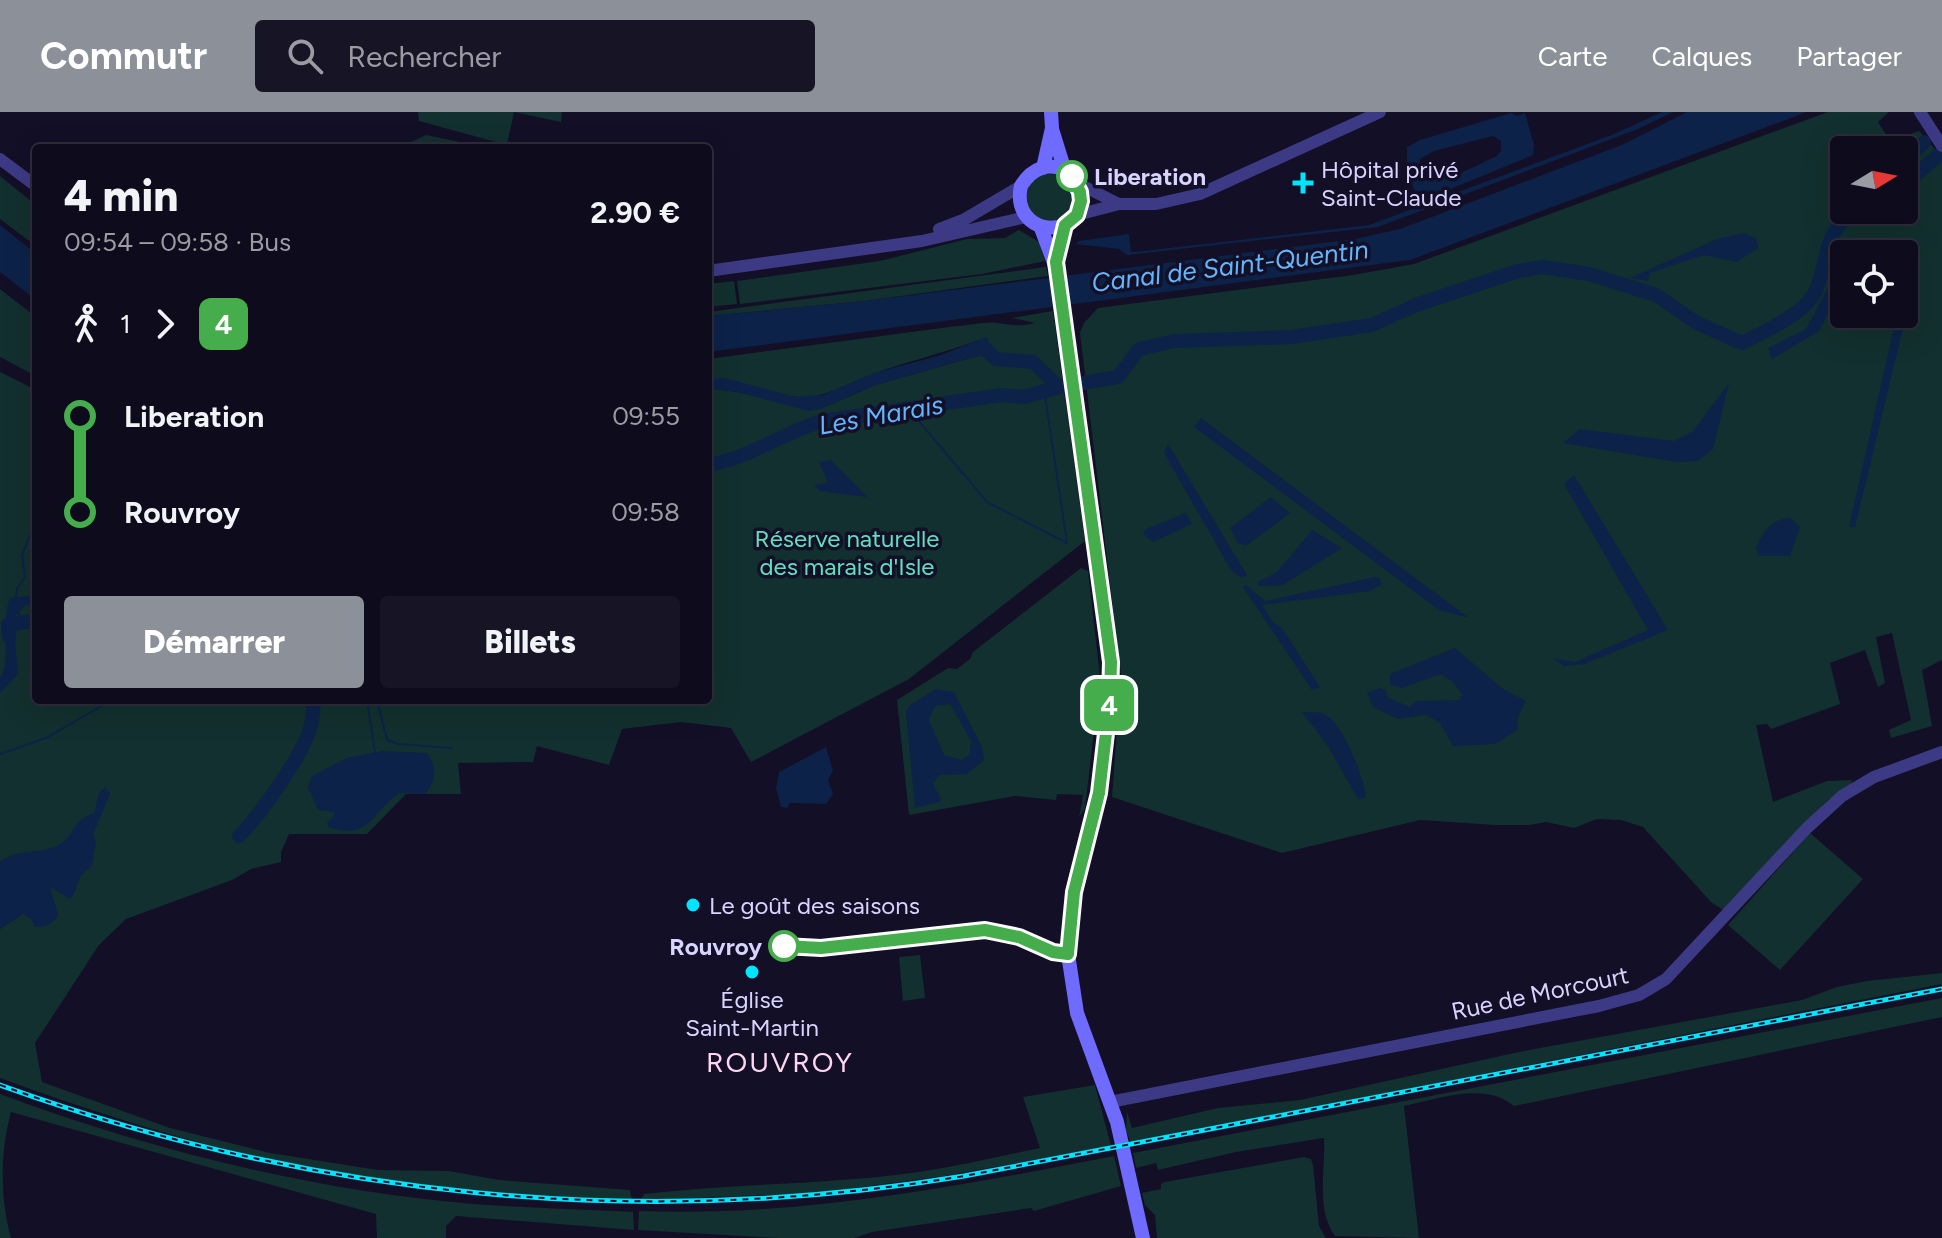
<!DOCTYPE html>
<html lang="fr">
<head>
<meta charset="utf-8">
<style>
	body { margin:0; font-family:Figtree,sans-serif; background:#171425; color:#f1f3f6; height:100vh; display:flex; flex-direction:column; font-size:30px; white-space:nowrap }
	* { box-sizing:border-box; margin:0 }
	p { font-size:26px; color:#9b9ba3 }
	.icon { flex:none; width:44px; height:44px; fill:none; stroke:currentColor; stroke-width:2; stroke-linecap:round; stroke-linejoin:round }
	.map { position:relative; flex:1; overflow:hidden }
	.panel { position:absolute; left:32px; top:32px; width:680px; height:560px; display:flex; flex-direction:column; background:#0e0b1c; border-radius:8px; box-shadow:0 8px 32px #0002,0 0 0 2px #2e2b3b }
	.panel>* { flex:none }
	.badge { padding:0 16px; border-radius:12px; font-size:28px; line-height:52px }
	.needle { width:52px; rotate:80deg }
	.controls { position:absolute; left:1830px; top:24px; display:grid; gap:16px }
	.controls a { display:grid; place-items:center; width:88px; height:88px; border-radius:8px; background:#0e0b1c; box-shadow:0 8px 32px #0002,0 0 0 2px #2e2b3b; font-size:40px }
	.map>.badge { position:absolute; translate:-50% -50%; box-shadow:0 0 0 4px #fff }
	.legs { display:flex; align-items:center; gap:12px; height:88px; padding:0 32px; font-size:26px }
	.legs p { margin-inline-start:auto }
	.head { display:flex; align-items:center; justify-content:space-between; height:136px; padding:0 32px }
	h1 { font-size:44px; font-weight:800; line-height:60px }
	.button { display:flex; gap:16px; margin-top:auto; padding:16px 32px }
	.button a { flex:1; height:92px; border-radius:8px; background:#8c9099; color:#fff; font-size:32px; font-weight:800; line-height:92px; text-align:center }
	.button a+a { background:#171425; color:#f1f3f6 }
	ul { padding:0 32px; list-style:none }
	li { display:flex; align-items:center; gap:28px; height:96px; font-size:30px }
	li i { display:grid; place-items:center; width:12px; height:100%; margin:0 10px; background:currentColor }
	li i::after { content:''; width:20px; height:20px; margin:-10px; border:6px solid; border-radius:50%; background:#0e0b1c }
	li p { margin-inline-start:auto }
	li:first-child i { background:linear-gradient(#0000 50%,currentColor 0) }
	li:last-child i { background:linear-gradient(currentColor 50%,#0000 0) }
	header { display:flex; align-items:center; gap:48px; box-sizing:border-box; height:112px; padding:0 40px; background:#8c9099; color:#fff }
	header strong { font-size:38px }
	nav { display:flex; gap:44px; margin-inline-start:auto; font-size:28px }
	.search { width:560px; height:72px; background:#171425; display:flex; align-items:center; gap:20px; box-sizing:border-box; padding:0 28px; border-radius:8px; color:#9b9ba3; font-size:30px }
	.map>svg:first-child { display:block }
	.green { fill:#12302f; fill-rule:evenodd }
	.water { fill:#0c2248; fill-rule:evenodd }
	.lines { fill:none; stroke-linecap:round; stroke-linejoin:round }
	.stream { stroke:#0c2248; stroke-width:2 }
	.river { stroke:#0c2248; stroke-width:14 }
	.tertiary { stroke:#3d3a85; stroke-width:12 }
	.secondary { stroke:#6f6bff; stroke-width:14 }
	.rail-casing { stroke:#00e5ff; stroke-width:5 }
	.rail { stroke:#130f26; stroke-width:2; stroke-dasharray:6; stroke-linecap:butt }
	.line-1-casing { stroke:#fff; stroke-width:18 }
	.line-1 { stroke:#45ad4c; stroke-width:12 }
	.stop-1-dot { fill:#fff; stroke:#45ad4c; stroke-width:4 }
	.poi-dot { fill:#00e5ff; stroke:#130f26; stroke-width:3 }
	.labels { text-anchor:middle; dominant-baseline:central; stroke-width:7; stroke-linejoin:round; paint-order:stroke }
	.poi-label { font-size:24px; fill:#d9d4ff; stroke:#130f26; text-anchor:start }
	.stop-label { font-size:24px; font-weight:bold; fill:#d9d4ff; stroke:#130f26; text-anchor:start }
	.park-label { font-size:24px; fill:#5fe0c0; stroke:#130f26 }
	.street-label { font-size:24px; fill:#d9d4ff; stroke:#130f26 }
	.water-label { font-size:26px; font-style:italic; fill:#62b6ff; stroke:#130f26 }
	.quarter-label { font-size:28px; letter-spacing:2px; fill:#ffd6f0; stroke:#130f26 }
</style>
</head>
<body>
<header>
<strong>Commutr</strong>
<div class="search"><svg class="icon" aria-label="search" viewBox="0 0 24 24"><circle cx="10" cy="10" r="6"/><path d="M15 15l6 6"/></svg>Rechercher</div>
<nav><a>Carte</a><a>Calques</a><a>Partager</a></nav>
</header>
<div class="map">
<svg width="1942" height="1126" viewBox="0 0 1942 1126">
	<rect width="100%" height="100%" fill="#130f26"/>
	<!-- green -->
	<path class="green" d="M 418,0 L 562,0 L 561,10 L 514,0 L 507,33 L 419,9 Z
		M 1828,0 L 1889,0 L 1878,10 L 1890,29 L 1919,19 L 1942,45 L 1942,548 L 1922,558 L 1932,614 L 1891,626 L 1889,618 L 1911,608 L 1892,521 L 1876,525 L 1885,571 L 1878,575 L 1865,538 L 1830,551 L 1840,592 L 1771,617 L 1767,612 L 1756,613 L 1773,690 L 1827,669 L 1852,668 L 1851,673 L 1828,688 L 1723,798 L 1711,790 L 1643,715 L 1621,708 L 1597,707 L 1574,716 L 1546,710 L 1530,713 L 1496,713 L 1420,708 L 1282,741 L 1112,685 L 1121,563 L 1080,221 L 1084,211 L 1098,196 L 1353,163 L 1414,152 ZM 1844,38 L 1904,38 L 1904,98 L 1844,98 ZM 1844,142 L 1904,142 L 1904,202 L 1844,202 Z
		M 426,23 L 489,36 L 406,36 L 407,32 Z
		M1026 86a24 24 0 1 1 48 0a24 24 0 1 1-48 0Z
		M 0,64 L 36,93 L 36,134 L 0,107 Z
		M 1019,118 L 1039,130 L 1045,149 L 982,162 L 740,192 L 737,169 L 880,149 L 967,127 L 1005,126 Z
		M 1046,155 L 1048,164 L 865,189 L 708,204 L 708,200 Z
		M 734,169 L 737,192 L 708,195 L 708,172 Z
		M 0,177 L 36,205 L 36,264 L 0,245 Z
		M 1053,199 L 1085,429 L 909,567 L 751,650 L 731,616 L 681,610 L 622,617 L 609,653 L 537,634 L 533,650 L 458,651 L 461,682 L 406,682 L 367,722 L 289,722 L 281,740 L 281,750 L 251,757 L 232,768 L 126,807 L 99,833 L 35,931 L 42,970 L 170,1016 L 270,1041 L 378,1058 L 449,1059 L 499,1068 L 630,1078 L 632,1088 C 532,1084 432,1079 334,1061 C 219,1040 109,1006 0,966 L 0,817 L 23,801 L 44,815 L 0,774 L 0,260 L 36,278 L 36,588 L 708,588 L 708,277 L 718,276 L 820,297 L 875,273 L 984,242 L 979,228 C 944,241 908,249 873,262 C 848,271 825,287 798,285 C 767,283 739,266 708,267 L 708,247 L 957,214 C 967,214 988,209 997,211 C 1009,213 1022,215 1035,211 L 1012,206 Z
		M 1081,456 L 1088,459 L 1100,565 L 1085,697 L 1079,705 L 1083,683 L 1057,682 L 1056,688 L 1015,684 L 909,703 L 897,588 L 948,556 L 957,557 L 970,547 L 973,540 Z
		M 1810,721 L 1863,767 L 1780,858 L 1728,813 Z
		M 920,843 L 925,886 L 903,889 L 899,845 Z
		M 1942,861 L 1942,872 L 1131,1031 L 1126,1018 L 1127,1000 L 1132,1016 L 1218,996 L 1300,988 L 1519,940 L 1802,888 L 1837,875 L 1867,869 Z
		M 1942,886 L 1942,905 L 1514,994 C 1485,969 1437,987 1404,994 L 1419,1126 L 1335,1124 C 1315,1096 1326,1058 1324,1026 L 1236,1040 L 1158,1058 L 1156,1051 L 1136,1056 L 1133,1041 Z
		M 1095,973 L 1111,1034 L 944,1064 L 815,1081 L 641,1088 L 644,1082 C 735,1071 828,1073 919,1060 C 960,1054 1000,1044 1040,1036 L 1023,985 Z
		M 0,982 C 146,1037 319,1080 474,1092 C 527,1096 580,1097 633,1100 L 634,1118 L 456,1104 L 446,1114 L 446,1126 L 377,1126 L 376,1102 L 11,1000 C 0,1041 0,1086 11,1126 L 0,1126 Z
		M 1114,1044 L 1121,1074 L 1034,1099 L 1031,1096 L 872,1120 L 854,1126 L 779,1126 L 638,1118 L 639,1099 C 803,1105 954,1075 1114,1044 Z
		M 1304,1045 L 1311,1047 L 1313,1053 L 1319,1114 L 1326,1126 L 1157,1126 L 1155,1103 L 1145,1093 L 1142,1081 L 1161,1077 L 1161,1072 L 1165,1070 Z"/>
	<!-- water -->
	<path class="water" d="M 1662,0 L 1673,0 L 1638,17 L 1378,115 L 1127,143 L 1119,137 L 1076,132 L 1079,129 L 1129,122 L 1131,140 L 1143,139 L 1369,113 L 1614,22 Z
		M 1687,0 L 1807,0 L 1410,148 L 708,240 L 708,204 L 865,189 L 1355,127 L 1400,117 L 1624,32 Z
		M 1511,1 L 1517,4 L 1525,1 L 1534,33 L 1533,43 L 1436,83 L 1415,80 L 1409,63 L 1420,59 L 1425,67 C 1446,72 1478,52 1497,44 L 1501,38 L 1501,29 L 1493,24 L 1434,39 L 1420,47 L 1419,57 L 1407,60 L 1407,35 L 1420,28 Z
		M 0,113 L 36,142 L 36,188 L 0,160 Z
		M 1744,121 L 1756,126 L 1758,136 L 1737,150 L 1704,143 L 1650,161 L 1648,169 L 1630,166 L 1717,127 Z
		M 1844,156 L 1844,171 L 1819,219 L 1772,247 L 1768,236 L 1806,217 L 1835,162 Z
		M 1904,187 L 1908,195 L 1855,415 L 1849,415 L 1897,202 L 1904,202 Z
		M 987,225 L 990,235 L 984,242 L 875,273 L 820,297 L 809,299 L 738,280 L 708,277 L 708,267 L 725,266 L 795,285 L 823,283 L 877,260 L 938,244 Z
		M 1729,271 L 1713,337 L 1698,349 L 1676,350 L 1563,331 L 1580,317 L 1674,329 L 1692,320 Z
		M 1201,306 L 1469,506 L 1439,498 L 1194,315 Z
		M 1168,332 L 1247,463 L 1241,466 L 1231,458 L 1164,341 Z
		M 831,348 L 867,385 L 820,379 L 814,373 L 828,371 L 819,350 Z
		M 1574,363 L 1668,518 L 1584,552 L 1564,554 L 1552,546 L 1575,550 L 1648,518 L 1564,372 Z
		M 1271,385 L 1290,401 L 1246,434 L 1238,431 L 1230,416 Z
		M 1186,401 L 1192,412 L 1153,430 L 1143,422 L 1146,417 Z
		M 1790,406 L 1800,415 L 1790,444 L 1759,444 L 1756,436 C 1764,419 1770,408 1790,406 Z
		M 1312,418 L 1342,436 L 1281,474 L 1258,474 L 1258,470 L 1277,460 Z
		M 1375,465 L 1380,466 L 1381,473 L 1370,479 L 1262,493 L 1273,510 L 1282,516 L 1320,575 L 1312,578 L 1243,475 L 1246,473 L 1265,489 Z
		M 36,483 L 36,492 L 24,494 L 13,507 L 18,562 L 0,581 L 0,565 C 12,553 0,510 10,486 Z
		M 1455,536 L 1503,577 L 1526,589 L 1518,606 L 1517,618 L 1495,632 L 1453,634 L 1440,611 L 1426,603 L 1398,607 L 1373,595 L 1367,581 L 1380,576 L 1386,578 L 1387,585 L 1409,595 L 1417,589 L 1459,588 L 1462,582 L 1452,569 L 1440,562 L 1402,576 L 1390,573 L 1390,562 Z
		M 936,577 L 954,580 L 982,635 L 984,648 L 967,662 L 939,663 L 933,672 L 942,689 L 915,696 L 906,600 L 910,593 ZM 950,592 L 971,629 L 970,642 L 962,648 L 944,643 L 929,608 L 935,594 Z
		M 1302,600 C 1308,600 1317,600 1322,601 C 1343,609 1364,665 1366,686 L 1358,687 L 1329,636 Z
		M 826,635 L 833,659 L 828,668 L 833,682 L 826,692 L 789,691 L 788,696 L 781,695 L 776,676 L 779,660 Z
		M 382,639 L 427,641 C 437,656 437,668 425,682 L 399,681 C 371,700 372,729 328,715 L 327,711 L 334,704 L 334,700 L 318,698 L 308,675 L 312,664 L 347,646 Z
		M 105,675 L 110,682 L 93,722 L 96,730 L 92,754 C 71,769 82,773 70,787 L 50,775 L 58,803 C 53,813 45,815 35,815 L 31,806 L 23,802 L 0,817 L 0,749 C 21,736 40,742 56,734 C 77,725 68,710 94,701 L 99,681 Z"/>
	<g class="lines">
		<!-- stream -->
		<path class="stream" d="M 907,295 L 987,390 L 1067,431 L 1044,277
			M 36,377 L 36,395
			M 16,486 L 17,477 L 25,465 L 22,443 L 36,409
			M 18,496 L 20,510
			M 367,588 L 375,640
			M 377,588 L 387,628 L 398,632 L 452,636
			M 0,642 L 46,626 L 112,588"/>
		<!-- river -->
		<path class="river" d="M 1917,37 L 1924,30
			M 1904,73 L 1942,40
			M 972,239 L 984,236 L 996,247 L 1033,250 L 1059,275 L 1118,265 L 1139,237 L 1175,229 L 1291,225 L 1372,213 L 1416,193 L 1518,159 L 1543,155 L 1589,162 L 1656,183 L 1697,211 L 1742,231 C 1763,220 1802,203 1814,182 C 1830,151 1820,116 1860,98
			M 708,353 C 750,346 782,321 822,309 L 1002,283 L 1024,285 L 1059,275
			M 9,524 L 8,513 L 36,508
			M 239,724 C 260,703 304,642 311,613 C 313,605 313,596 314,588"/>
		<!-- tertiary -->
		<path class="tertiary" d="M 1920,0 L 1942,34
			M 0,47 L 36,74
			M 1077,71 L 1119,92
			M 1077,103 L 1119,92 L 1156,92 L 1200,82 L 1380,0
			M 939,117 L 965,107 L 1021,74
			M 708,159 L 922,129 L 1026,105
			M 1110,990 L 1599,894 L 1639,883 L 1666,867 L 1807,716 L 1842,684 L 1874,665 L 1942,640"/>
		<!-- secondary -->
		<path class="secondary" d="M 1052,17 L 1065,59
			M 1043,56 L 1052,16 L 1051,0
			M 1041,116 L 1057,159 L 1111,550 L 1110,587 L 1099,681 L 1074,780 L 1068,842 L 1077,901 L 1117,1010 L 1143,1126
			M 1056,150 L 1065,113 L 1077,103 C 1091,60 1044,35 1021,74 C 1014,103 1038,123 1065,113"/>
		<defs>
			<path id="rail" d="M 0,973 C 310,1085 639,1118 964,1064 L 1942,877"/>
		</defs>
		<!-- rail casing -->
		<use href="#rail" class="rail-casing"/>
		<!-- rail -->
		<use href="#rail" class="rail"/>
	</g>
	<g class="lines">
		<defs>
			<path id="line-1" d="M 784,834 L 821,836 L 985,818 L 1019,825 L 1053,840 L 1068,842 L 1074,780 L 1099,681 L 1110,587 L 1111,550 L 1056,150 L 1065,113 L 1077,103 L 1081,89 L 1080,80 L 1072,64"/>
		</defs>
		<!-- line-1 casing -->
		<use href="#line-1" class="line-1-casing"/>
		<!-- line-1 -->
		<use href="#line-1" class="line-1"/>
	</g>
	<!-- markers -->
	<g class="stop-1-dot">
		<circle cx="1072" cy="64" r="14"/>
		<circle cx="784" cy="834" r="14"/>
	</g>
	<g class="poi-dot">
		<path d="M1299 59h8v8h8v8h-8v8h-8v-8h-8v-8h8z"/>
		<circle cx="693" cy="793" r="8"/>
		<circle cx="752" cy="860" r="8"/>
	</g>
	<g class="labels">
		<!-- poi labels -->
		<g class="poi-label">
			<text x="1321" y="57">Hôpital privé<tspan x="1321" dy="28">Saint-Claude</tspan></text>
			<text x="709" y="793">Le goût des saisons</text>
			<text x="752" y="887" text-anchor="middle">Église<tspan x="752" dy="28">Saint-Martin</tspan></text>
		</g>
		<!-- stop labels -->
		<g class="stop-label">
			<text x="1094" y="64">Liberation</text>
			<text x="762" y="834" text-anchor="end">Rouvroy</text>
		</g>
		<!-- park labels -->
		<g class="park-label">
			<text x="847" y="426">Réserve naturelle<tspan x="847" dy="28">des marais d'Isle</tspan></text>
		</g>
		<!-- street labels -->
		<g class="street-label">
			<text transform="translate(1540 881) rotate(-12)">Rue de Morcourt</text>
		</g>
		<!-- water labels -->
		<g class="water-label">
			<text transform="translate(1230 154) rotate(-7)">Canal de Saint-Quentin</text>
			<text transform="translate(881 303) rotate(-10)">Les Marais</text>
		</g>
		<!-- quarter labels -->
		<g class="quarter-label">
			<text x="780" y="950">ROUVROY</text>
		</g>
	</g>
</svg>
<div class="controls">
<a><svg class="needle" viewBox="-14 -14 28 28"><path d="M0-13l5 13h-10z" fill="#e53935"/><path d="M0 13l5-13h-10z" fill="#9b9ba3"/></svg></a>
<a><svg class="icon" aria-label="locate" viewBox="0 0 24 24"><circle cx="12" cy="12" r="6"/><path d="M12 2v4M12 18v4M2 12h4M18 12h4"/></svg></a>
</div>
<b class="badge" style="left:1109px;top:593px;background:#45ad4c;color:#fff">4</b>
<section class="panel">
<div class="head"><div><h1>4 min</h1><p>09:54 – 09:58 · Bus</p></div><b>2.90 €</b></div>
<div class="legs"><svg class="icon" aria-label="walk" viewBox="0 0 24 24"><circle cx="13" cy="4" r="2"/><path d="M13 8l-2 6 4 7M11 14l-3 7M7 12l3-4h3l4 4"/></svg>1<svg class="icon" aria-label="forward" viewBox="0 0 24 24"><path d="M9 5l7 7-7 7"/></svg><b class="badge" style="background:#45ad4c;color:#fff">4</b></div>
<ul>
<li><i style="color:#45ad4c"></i><b>Liberation</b><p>09:55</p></li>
<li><i style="color:#45ad4c"></i><b>Rouvroy</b><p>09:58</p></li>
</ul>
<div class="button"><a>Démarrer</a><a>Billets</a></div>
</section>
</div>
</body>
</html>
